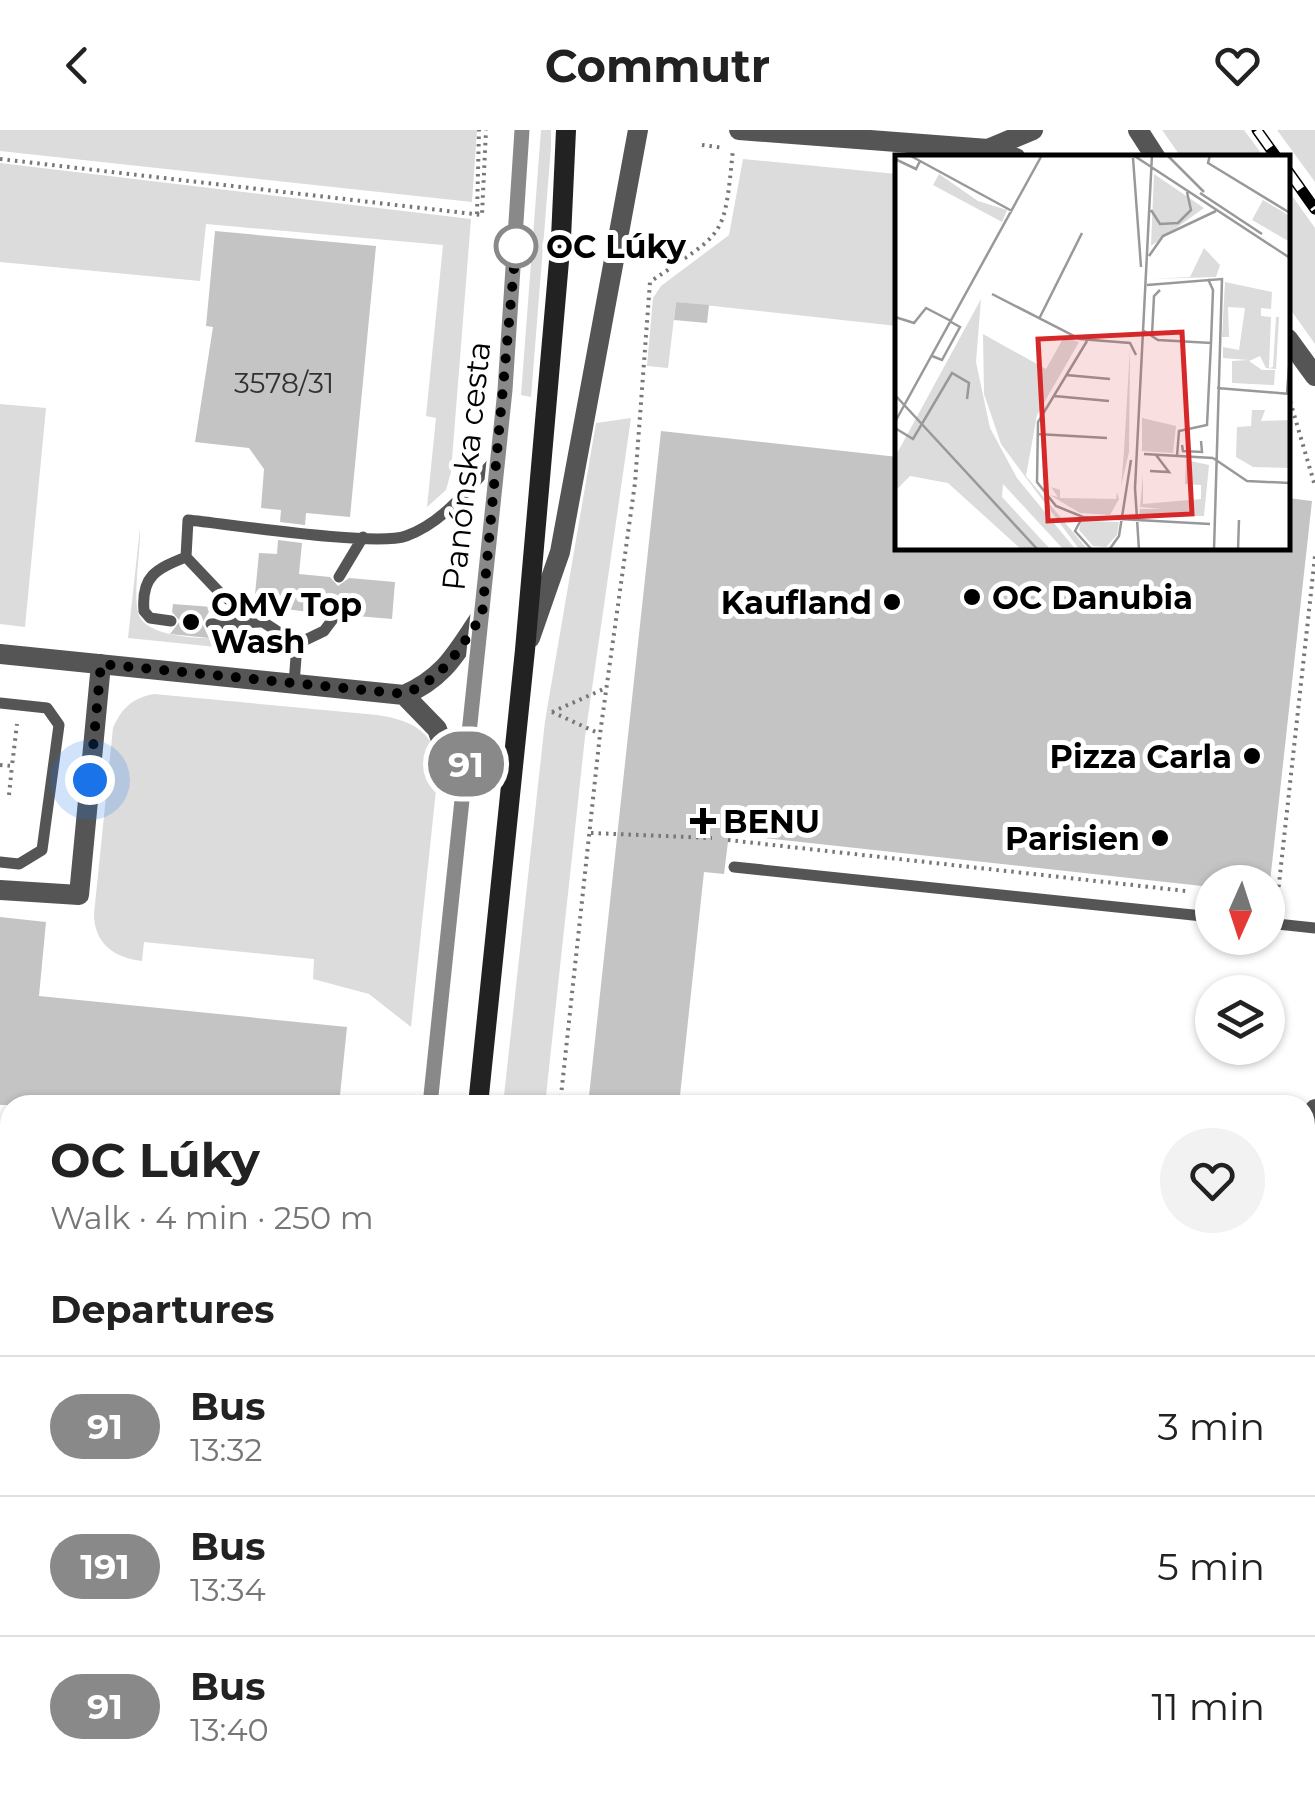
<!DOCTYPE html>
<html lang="en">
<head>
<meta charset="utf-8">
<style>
	body { margin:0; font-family:Montserrat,sans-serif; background:#f2f2f2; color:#222; height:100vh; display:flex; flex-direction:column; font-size:38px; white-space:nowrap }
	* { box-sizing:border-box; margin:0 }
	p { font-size:32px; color:#767676 }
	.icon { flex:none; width:55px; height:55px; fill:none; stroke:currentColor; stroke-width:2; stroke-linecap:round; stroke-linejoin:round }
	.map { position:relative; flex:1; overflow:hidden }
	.side { position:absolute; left:0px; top:965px; width:1315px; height:702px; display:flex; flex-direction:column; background:#fff; border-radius:30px 30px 0 0; box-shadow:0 2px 8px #0004 }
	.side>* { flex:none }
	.badge { padding:0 20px; border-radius:32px; font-size:35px; line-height:65px }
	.needle { width:65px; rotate:183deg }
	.fabs { position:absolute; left:1195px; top:735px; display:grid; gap:20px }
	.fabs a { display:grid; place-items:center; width:90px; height:90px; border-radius:50%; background:#fff; box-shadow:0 2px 8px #0004; font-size:50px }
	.you { position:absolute; width:50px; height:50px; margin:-25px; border:8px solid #fff; border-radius:50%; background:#1a73e8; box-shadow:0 0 0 15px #1a73e833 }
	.map>.badge { position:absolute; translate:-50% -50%; box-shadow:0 0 0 5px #fff }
	h2 { padding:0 50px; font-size:38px; line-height:90px }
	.round { display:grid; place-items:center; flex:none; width:105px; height:105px; border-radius:52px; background:#f2f2f2 }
	.headline { display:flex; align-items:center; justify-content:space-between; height:170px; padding:0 50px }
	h1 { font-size:48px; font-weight:700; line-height:75px }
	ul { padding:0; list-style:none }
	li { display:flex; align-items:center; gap:30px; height:140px; padding:0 50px; border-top:2px solid #e0e0e0 }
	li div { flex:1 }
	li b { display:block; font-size:38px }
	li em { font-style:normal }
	li .badge { min-width:110px; font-weight:700; text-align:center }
	header { display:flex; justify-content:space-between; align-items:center; height:130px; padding:0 50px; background:#fff; font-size:45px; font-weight:700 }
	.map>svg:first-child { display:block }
	.green { fill:#dcdcdc }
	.building { fill:#c4c4c4 }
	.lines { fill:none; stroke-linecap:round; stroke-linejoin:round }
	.path { stroke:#777; stroke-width:4; stroke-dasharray:2.5 5; stroke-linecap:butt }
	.lane { stroke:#555; stroke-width:11 }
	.street { stroke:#555; stroke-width:20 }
	.secondary { stroke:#222; stroke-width:20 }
	.rail-casing { stroke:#000; stroke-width:11 }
	.rail { stroke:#fff; stroke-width:8; stroke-dasharray:22; stroke-linecap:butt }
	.line-casing { stroke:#fff; stroke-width:22 }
	.line { stroke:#898989; stroke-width:15 }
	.walk { stroke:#000; stroke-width:10; stroke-dasharray:0 18 }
	.stop-dot { fill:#fff; stroke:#898989; stroke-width:5 }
	.poi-dot { fill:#000; stroke:#fff; stroke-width:4 }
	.labels { text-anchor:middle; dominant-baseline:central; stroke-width:10; stroke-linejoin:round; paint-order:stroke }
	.number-label { font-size:28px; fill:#313131 }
	.stop-label { font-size:32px; font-weight:bold; fill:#000; stroke:#fff; text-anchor:start }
	.street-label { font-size:32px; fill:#000; stroke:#fff }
	.poi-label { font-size:32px; font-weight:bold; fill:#000; stroke:#fff; text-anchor:start }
	.inset-road { fill:none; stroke:#999; stroke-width:2.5 }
	.view { fill:#d62828; fill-opacity:0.15; stroke:#d62828; stroke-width:5 }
	.inset-edge { fill:none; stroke:#000; stroke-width:5 }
</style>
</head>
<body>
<header><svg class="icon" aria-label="back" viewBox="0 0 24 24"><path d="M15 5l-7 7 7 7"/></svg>Commutr<svg class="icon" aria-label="heart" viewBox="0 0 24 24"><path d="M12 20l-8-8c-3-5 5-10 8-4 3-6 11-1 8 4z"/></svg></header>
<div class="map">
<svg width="1315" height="1667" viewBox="0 0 1315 1667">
	<rect width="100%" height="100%" fill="#fff"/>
	<!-- green -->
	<path class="green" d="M 0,0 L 477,0 L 472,72 L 0,21 Z
		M 541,0 L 551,0 L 551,17 L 531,267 L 521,265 Z
		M 1162,0 L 1244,0 L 1264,27 L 1181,27 Z
		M 1277,0 L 1315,0 L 1315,52 Z
		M 743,29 L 897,44 L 897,196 L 676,172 L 668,238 L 647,236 L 653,168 L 661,156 L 729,105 Z
		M 0,33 L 471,89 L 451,342 L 446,360 L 427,377 L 436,288 L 426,286 L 443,115 L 206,94 L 200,151 L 0,132 Z
		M 1288,60 L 1315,98 L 1315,214 L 1288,176 Z
		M 0,274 L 46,278 L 25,497 L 0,494 Z
		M 631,288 L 585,607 L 545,975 L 503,975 L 545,591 L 596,293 Z
		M 140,398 C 141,420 132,468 139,485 C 150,514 232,508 259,508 L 267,516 L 265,522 L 128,508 Z
		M 154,564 L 377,585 C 412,590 437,602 438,641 L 411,897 L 369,864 L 313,849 L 314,829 L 144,812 L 142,831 C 114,828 94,813 94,784 L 113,598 C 122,578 132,568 154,564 Z
		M 1315,1047 L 1315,1425 L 1305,1418 L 1305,1061 Z"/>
	<!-- building -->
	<path class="building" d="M 215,101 L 376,116 L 350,387 L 306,383 L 305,395 L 280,392 L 281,380 L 261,378 L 264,339 L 249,318 L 195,312 L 213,197 L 206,196 Z
		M 676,172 L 709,175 L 707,193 L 674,190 Z
		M 661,301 L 898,327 L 898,418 L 1288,418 L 1288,368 L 1312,371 L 1270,752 L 1202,756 L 729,704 L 724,744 L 704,742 L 679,975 L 588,975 Z
		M 278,410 L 302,413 L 299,444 L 330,447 L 338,456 L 349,448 L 395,452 L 392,489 L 345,485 L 336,476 L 325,484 L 254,475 L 259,423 L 277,424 Z
		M 173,474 L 212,477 L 202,493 L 209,508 L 170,504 L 180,491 L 172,482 Z
		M 0,787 L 46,792 L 39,866 L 347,897 L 339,975 L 0,975 Z"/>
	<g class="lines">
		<!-- path -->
		<path class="path" d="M 702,15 L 724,18
			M 0,29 L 482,85 L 486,0
			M 477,84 L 479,0
			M 1288,264 L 1315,356
			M 552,582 L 606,558
			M 552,582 L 598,603
			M 0,635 L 12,636 L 17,594
			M 9,665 L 12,636
			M 591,703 L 712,708
			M 728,710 L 1186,761
			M 1202,763 L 1212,764
			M 1277,772 L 1315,426
			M 560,975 L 600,604 L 635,353 L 650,152 C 725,100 724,112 733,19
			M 0,1536 L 10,1537"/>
		<!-- lane -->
		<path class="lane" d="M 339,447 L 363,407
			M 171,491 L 150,488 L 144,481 C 141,446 156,439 186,427
			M 211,494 L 260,492
			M 297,514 L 324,501 L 336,485
			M 294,554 L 297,514 L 223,466 L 186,427 L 188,390 C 229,394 375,417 406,406 C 443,393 468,359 494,331
			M 0,573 L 47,578 L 59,595 L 42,720 L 19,734 L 0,732
			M 734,737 L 1212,787
			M 1268,793 L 1315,798
			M 0,1578 L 10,1580
			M 300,1658 L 312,1667
			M 953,1658 L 973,1667
			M 276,1667 L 277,1658"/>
		<!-- street -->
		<path class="street" d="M 739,0 L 988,19 L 1016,28
			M 1138,0 L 1156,28
			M 988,19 L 1033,0
			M 1288,209 L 1315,246
			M 530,508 L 560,422 L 638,0
			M 0,524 L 404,565 C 446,547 457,521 482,485
			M 404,565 L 437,599 L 462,669
			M 0,760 L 79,765 L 101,534
			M 1305,993 L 1315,979
			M 439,1667 L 446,1658"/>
		<!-- secondary -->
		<path class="secondary" d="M 430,975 L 505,260 L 522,0
			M 478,975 L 525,520 L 561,108 L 566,0
			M 357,1667 L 358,1658
			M 410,1667 L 411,1658"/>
		<defs>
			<path id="rail" d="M 1257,0 L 1277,28
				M 1288,41 L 1315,79"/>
		</defs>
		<!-- rail casing -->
		<use href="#rail" class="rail-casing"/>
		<!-- rail -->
		<use href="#rail" class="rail"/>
	</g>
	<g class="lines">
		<defs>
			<path id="line" d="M 430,975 L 505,260 L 522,0"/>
		</defs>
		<!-- line casing -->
		<use href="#line" class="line-casing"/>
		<!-- line -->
		<use href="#line" class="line"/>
		<!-- walk -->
		<path class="walk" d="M 90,650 L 101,534 L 404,564 C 446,547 457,521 482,486 L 516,116"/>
	</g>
	<!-- markers -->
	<circle class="stop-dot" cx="516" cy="116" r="20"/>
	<g class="poi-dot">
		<circle cx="972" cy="467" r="10"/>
		<circle cx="892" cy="472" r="10"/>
		<circle cx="191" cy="492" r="10"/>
		<circle cx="1252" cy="626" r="10"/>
		<path d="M698 676h10v10h10v10h-10v10h-10v-10h-10v-10h10z"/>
		<circle cx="1160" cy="708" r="10"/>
	</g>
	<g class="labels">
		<!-- number labels -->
		<g class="number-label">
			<text x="284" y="253">3578/31</text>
		</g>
		<!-- stop labels -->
		<g class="stop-label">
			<text x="546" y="116">OC Lúky</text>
		</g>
		<!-- street labels -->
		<g class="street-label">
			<text transform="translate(466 336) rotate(-84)">Panónska cesta</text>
		</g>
		<!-- poi labels -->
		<g class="poi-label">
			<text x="992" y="467">OC Danubia</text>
			<text x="872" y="472" text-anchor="end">Kaufland</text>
			<text x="211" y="474">OMV Top<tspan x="211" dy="37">Wash</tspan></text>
			<text x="1232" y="626" text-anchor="end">Pizza Carla</text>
			<text x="723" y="691">BENU</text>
			<text x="1140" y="708" text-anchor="end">Parisien</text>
		</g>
	</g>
	<!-- overview -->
	<g transform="translate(895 25)">
		<rect width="395" height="395" fill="#fff"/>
		<path d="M 44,19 L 83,46 L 112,55 L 107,67 L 38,30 ZM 259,19 L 309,53 L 256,91 ZM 368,45 L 395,61 L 395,87 L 357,65 ZM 309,93 L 325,110 L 321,122 L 256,124 L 295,122 ZM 330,127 L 377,137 L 376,154 L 366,153 L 366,161 L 376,162 L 374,213 L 378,212 L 381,162 L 384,162 L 381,214 L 371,213 L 365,201 L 354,206 L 367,215 L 380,215 L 379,230 L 337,228 L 337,206 L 353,205 L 328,203 L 328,192 L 344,195 L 350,153 L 333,152 L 334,182 L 327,182 ZM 86,144 L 81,207 L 95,273 L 122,323 L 181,395 L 169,395 L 108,329 L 107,342 L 156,395 L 127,395 L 53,328 L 15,321 L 0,336 L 0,302 ZM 88,179 L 151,214 L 169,182 L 184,187 L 142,260 L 131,321 L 193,395 L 184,394 L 106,289 L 89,239 ZM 235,193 L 234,297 L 226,331 L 229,296 ZM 357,255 L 370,255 L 366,266 L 395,265 L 395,313 L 358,312 L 341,302 L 342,272 L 356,271 ZM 247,263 L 281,271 L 278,298 L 247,296 ZM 291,305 L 314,310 L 309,361 L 244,362 L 245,354 L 266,354 L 245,352 L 248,320 L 248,349 L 306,344 L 306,330 L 290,329 ZM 156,332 L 165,335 L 165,343 L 221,344 L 222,337 L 224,344 L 215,360 L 185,358 L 155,340 L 163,342 ZM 186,366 L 224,367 L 222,380 L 211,392 L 198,391 L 184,375 Z" fill="#dcdcdc"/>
		<path class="inset-road" d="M 14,0 L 117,56M 238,0 L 395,103M 272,0 L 309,37M 315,0 L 313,8 L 395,58M 238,3 L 246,112M 0,4 L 21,14 L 25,6M 305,38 L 367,79M 256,55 L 265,69 L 283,68 L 296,55 L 292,37M 254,101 L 268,81 L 321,56M 252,130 L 327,124 L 319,395M 97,139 L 185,184 L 235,188 L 241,200M 0,162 L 19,168 L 31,153 L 56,166M 144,164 L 187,78M 249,176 L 263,185 L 316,188 L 318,135 L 313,124M 257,180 L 259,141 L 265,135M 192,186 L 143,267 L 142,327 L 161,351 L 188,362 L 315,369M 37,201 L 47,205 L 65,172 L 56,167M 171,220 L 215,224M 322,233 L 395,239M 392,238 L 395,200M 0,240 L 143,395M 159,241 L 214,246M 0,267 L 147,0M 0,273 L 18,284 L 57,218 L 74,228 L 72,244M 142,279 L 212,283M 287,290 L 288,296 L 307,297 L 306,286M 249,299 L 318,303M 282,301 L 284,276 L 312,270 L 316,188M 318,303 L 352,326 L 395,328M 255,316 L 274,317 L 261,300M 187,363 L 180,376 L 197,395M 214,395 L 224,381 L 236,305M 244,395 L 240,333 L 257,0M 343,395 L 344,365"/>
		<path class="view" d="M 287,177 L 297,359 L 153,366 L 143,184 Z"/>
		<rect width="395" height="395" class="inset-edge"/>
	</g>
</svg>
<div class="fabs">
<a><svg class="needle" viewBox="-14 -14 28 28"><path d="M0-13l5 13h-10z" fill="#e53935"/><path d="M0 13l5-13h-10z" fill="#767676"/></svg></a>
<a><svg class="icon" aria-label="layers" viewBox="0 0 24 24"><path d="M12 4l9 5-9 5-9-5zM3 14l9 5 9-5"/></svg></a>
</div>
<div class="you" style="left:90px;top:650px"></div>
<b class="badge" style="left:466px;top:634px;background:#898989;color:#fff">91</b>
<section class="side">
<div class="headline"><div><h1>OC Lúky</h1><p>Walk · 4 min · 250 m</p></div><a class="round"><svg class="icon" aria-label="heart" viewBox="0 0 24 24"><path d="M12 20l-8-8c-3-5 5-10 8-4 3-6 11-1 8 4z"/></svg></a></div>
<h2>Departures</h2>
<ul>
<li><span class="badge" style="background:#898989;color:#fff">91</span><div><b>Bus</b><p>13:32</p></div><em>3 min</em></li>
<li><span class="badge" style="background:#898989;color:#fff">191</span><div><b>Bus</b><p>13:34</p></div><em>5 min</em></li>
<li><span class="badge" style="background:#898989;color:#fff">91</span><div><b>Bus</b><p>13:40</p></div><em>11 min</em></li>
</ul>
</section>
</div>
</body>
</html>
